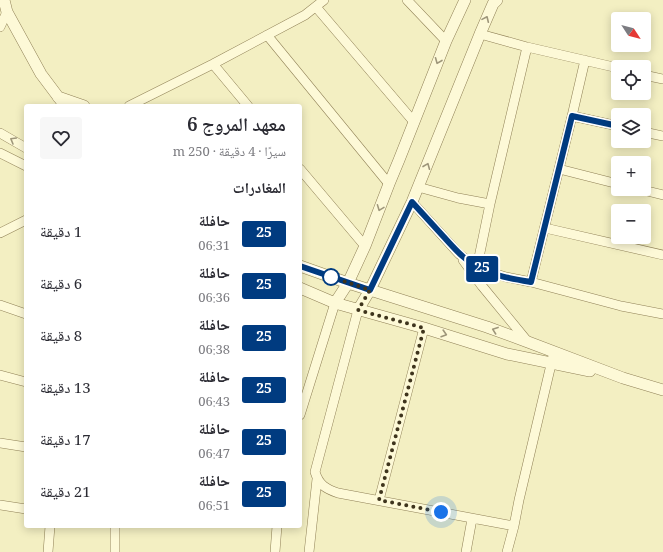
<!DOCTYPE html>
<html lang="ar">
<head>
<meta charset="utf-8">
<style>
	body { margin:0; font-family:Georgia,"Noto Naskh Arabic",serif; background:#f7f7f7; color:#2b2b33; direction:rtl; height:100vh; display:flex; flex-direction:column; font-size:15px; white-space:nowrap }
	* { box-sizing:border-box; margin:0 }
	p { font-size:13px; color:#7c7c81 }
	.icon { flex:none; width:22px; height:22px; fill:none; stroke:currentColor; stroke-width:2; stroke-linecap:round; stroke-linejoin:round }
	.map { position:relative; flex:1; overflow:hidden; direction:ltr }
	.details { position:absolute; left:24px; top:104px; width:278px; height:424px; display:flex; flex-direction:column; background:#fff; border-radius:4px; box-shadow:0 2px 10px #0003; direction:rtl }
	.details>* { flex:none }
	.badge { padding:0 8px; border-radius:3px; font-size:14px; line-height:26px }
	.needle { width:26px; rotate:126deg }
	.buttons { position:absolute; left:611px; top:12px; display:grid; gap:8px }
	.buttons a { display:grid; place-items:center; width:40px; height:40px; border-radius:4px; background:#fff; box-shadow:0 2px 10px #0003; font-size:20px }
	.you { position:absolute; width:20px; height:20px; margin:-10px; border:3px solid #fff; border-radius:50%; background:#1a73e8; box-shadow:0 0 0 6px #1a73e833 }
	.map>.badge { position:absolute; translate:-50% -50%; box-shadow:0 0 0 2px #fff }
	h2 { padding:0 16px; font-size:15px; line-height:36px }
	.round { display:grid; place-items:center; flex:none; width:42px; height:42px; border-radius:4px; background:#f7f7f7 }
	.summary { display:flex; align-items:center; justify-content:space-between; height:68px; padding:0 16px }
	h1 { font-size:19px; font-weight:600; line-height:30px }
	ul { padding:0; list-style:none }
	li { display:flex; align-items:center; gap:12px; height:52px; padding:0 16px }
	li div { flex:1 }
	li b { display:block; font-size:15px }
	li em { font-style:normal }
	li .badge { min-width:44px; font-weight:700; text-align:center }
	.map>svg:first-child { display:block }
	.lines { fill:none; stroke-linecap:round; stroke-linejoin:round }
	.minor-casing { stroke:#908157; stroke-width:10 }
	.tertiary-casing { stroke:#908157; stroke-width:12 }
	.minor { stroke:#fdf9d7; stroke-width:9 }
	.tertiary { stroke:#fdf9d7; stroke-width:11 }
	.oneway { stroke:#9e967a }
	.line-casing { stroke:#fff; stroke-width:9 }
	.line { stroke:#003b80; stroke-width:6 }
	.walk { stroke:#3e341d; stroke-width:4; stroke-dasharray:0 7.2 }
	.stop-dot { fill:#fff; stroke:#003b80; stroke-width:2 }
</style>
</head>
<body>
<div class="map">
<svg width="663" height="552" viewBox="0 0 663 552">
	<rect width="100%" height="100%" fill="#f3efc2"/>
	<g class="lines">
		<defs>
			<path id="minor" d="M 407,0 L 446,41
				M 316,7 L 414,122
				M 0,27 L 7,12
				M 480,34 L 527,47 L 618,68
				M 267,35 L 389,184
				M 213,64 L 248,106
				M 644,75 L 663,79
				M 129,106 L 213,64 L 305,15 L 324,0
				M 572,116 L 618,126
				M 644,132 L 663,136
				M 0,133 L 26,148
				M 0,153 L 26,166
				M 300,169 L 365,246
				M 559,169 L 618,184
				M 418,187 L 458,198 L 490,204
				M 639,189 L 663,195
				M 412,202 L 459,254 L 471,263 L 483,270 L 506,277 L 531,282 L 621,306 L 663,314
				M 545,228 L 663,255
				M 0,233 L 26,220
				M 463,260 L 482,286 L 528,342
				M 477,267 L 490,204 L 527,47
				M 531,282 L 572,116 L 585,60
				M 0,305 L 26,314
				M 358,310 L 315,472 C 319,485 326,489 338,493 L 514,526 L 519,500 L 554,352
				M 0,375 L 26,382
				M 300,415 L 335,303
				M 0,443 L 26,447
				M 379,500 L 424,328
				M 0,505 L 26,509
				M 48,552 L 50,526
				M 115,552 L 115,526
				M 275,552 L 277,526
				M 309,552 L 317,479
				M 466,552 L 472,519
				M 507,552 L 514,526"/>
			<path id="tertiary" d="M 4,0 L 7,12 L 41,74 L 65,106
				M 58,97 L 84,106
				M 300,266 L 348,283 L 487,327 L 528,342 L 623,378 L 663,390
				M 300,288 L 335,303 L 424,328 L 507,354 L 590,371
				M 335,303 L 348,283 L 365,246 L 389,184 L 399,160 L 446,41 L 465,0
				M 358,310 L 370,290 L 412,202 L 480,34 L 493,4 L 497,0"/>
		</defs>
		<!-- minor casing -->
		<use href="#minor" class="minor-casing"/>
		<!-- tertiary casing -->
		<use href="#tertiary" class="tertiary-casing"/>
		<!-- minor -->
		<use href="#minor" class="minor"/>
		<!-- tertiary -->
		<use href="#tertiary" class="tertiary"/>
	</g>
	<!-- one-way arrows -->
	<defs><path id="oneway-chevron" d="M-2-3.5L2.5 0L-2 3.5" fill="none" stroke-width="1.6" stroke-linecap="round" stroke-linejoin="round"/></defs>
	<g class="oneway">
		<use href="#oneway-chevron" transform="translate(486 19) rotate(-66)"/>
		<use href="#oneway-chevron" transform="translate(438 61) rotate(112)"/>
		<use href="#oneway-chevron" transform="translate(13 140) rotate(-150)"/>
		<use href="#oneway-chevron" transform="translate(427 166) rotate(-68)"/>
		<use href="#oneway-chevron" transform="translate(380 208) rotate(111)"/>
		<use href="#oneway-chevron" transform="translate(495 330) rotate(-160)"/>
		<use href="#oneway-chevron" transform="translate(444 334) rotate(17)"/>
	</g>
	<g class="lines">
		<defs>
			<path id="line" d="M 300,266 L 370,290 L 412,202 C 422,213 433,225 443,236 C 454,248 464,260 478,267 C 494,276 513,279 531,282 L 572,116 L 618,126"/>
		</defs>
		<!-- line casing -->
		<use href="#line" class="line-casing"/>
		<!-- line -->
		<use href="#line" class="line"/>
		<!-- walk -->
		<path class="walk" d="M 331,277 L 370,290 L 358,310 L 424,328 L 379,500 L 441,512"/>
	</g>
	<!-- markers -->
	<circle class="stop-dot" cx="331" cy="277" r="8"/>
</svg>
<div class="buttons">
<a><svg class="needle" viewBox="-14 -14 28 28"><path d="M0-13l5 13h-10z" fill="#e53935"/><path d="M0 13l5-13h-10z" fill="#7c7c81"/></svg></a>
<a><svg class="icon" aria-label="locate" viewBox="0 0 24 24"><circle cx="12" cy="12" r="6"/><path d="M12 2v4M12 18v4M2 12h4M18 12h4"/></svg></a>
<a><svg class="icon" aria-label="layers" viewBox="0 0 24 24"><path d="M12 4l9 5-9 5-9-5zM3 14l9 5 9-5"/></svg></a>
<a>+</a>
<a>−</a>
</div>
<div class="you" style="left:441px;top:512px"></div>
<b class="badge" style="left:482px;top:269px;background:#003b80;color:#fff">25</b>
<section class="details">
<div class="summary"><div><h1>معهد المروج 6</h1><p>سيرًا · 4 دقيقة · 250 m</p></div><a class="round"><svg class="icon" aria-label="heart" viewBox="0 0 24 24"><path d="M12 20l-8-8c-3-5 5-10 8-4 3-6 11-1 8 4z"/></svg></a></div>
<h2>المغادرات</h2>
<ul>
<li><span class="badge" style="background:#003b80;color:#fff">25</span><div><b>حافلة</b><p>06:31</p></div><em>1 دقيقة</em></li>
<li><span class="badge" style="background:#003b80;color:#fff">25</span><div><b>حافلة</b><p>06:36</p></div><em>6 دقيقة</em></li>
<li><span class="badge" style="background:#003b80;color:#fff">25</span><div><b>حافلة</b><p>06:38</p></div><em>8 دقيقة</em></li>
<li><span class="badge" style="background:#003b80;color:#fff">25</span><div><b>حافلة</b><p>06:43</p></div><em>13 دقيقة</em></li>
<li><span class="badge" style="background:#003b80;color:#fff">25</span><div><b>حافلة</b><p>06:47</p></div><em>17 دقيقة</em></li>
<li><span class="badge" style="background:#003b80;color:#fff">25</span><div><b>حافلة</b><p>06:51</p></div><em>21 دقيقة</em></li>
</ul>
</section>
</div>
</body>
</html>
